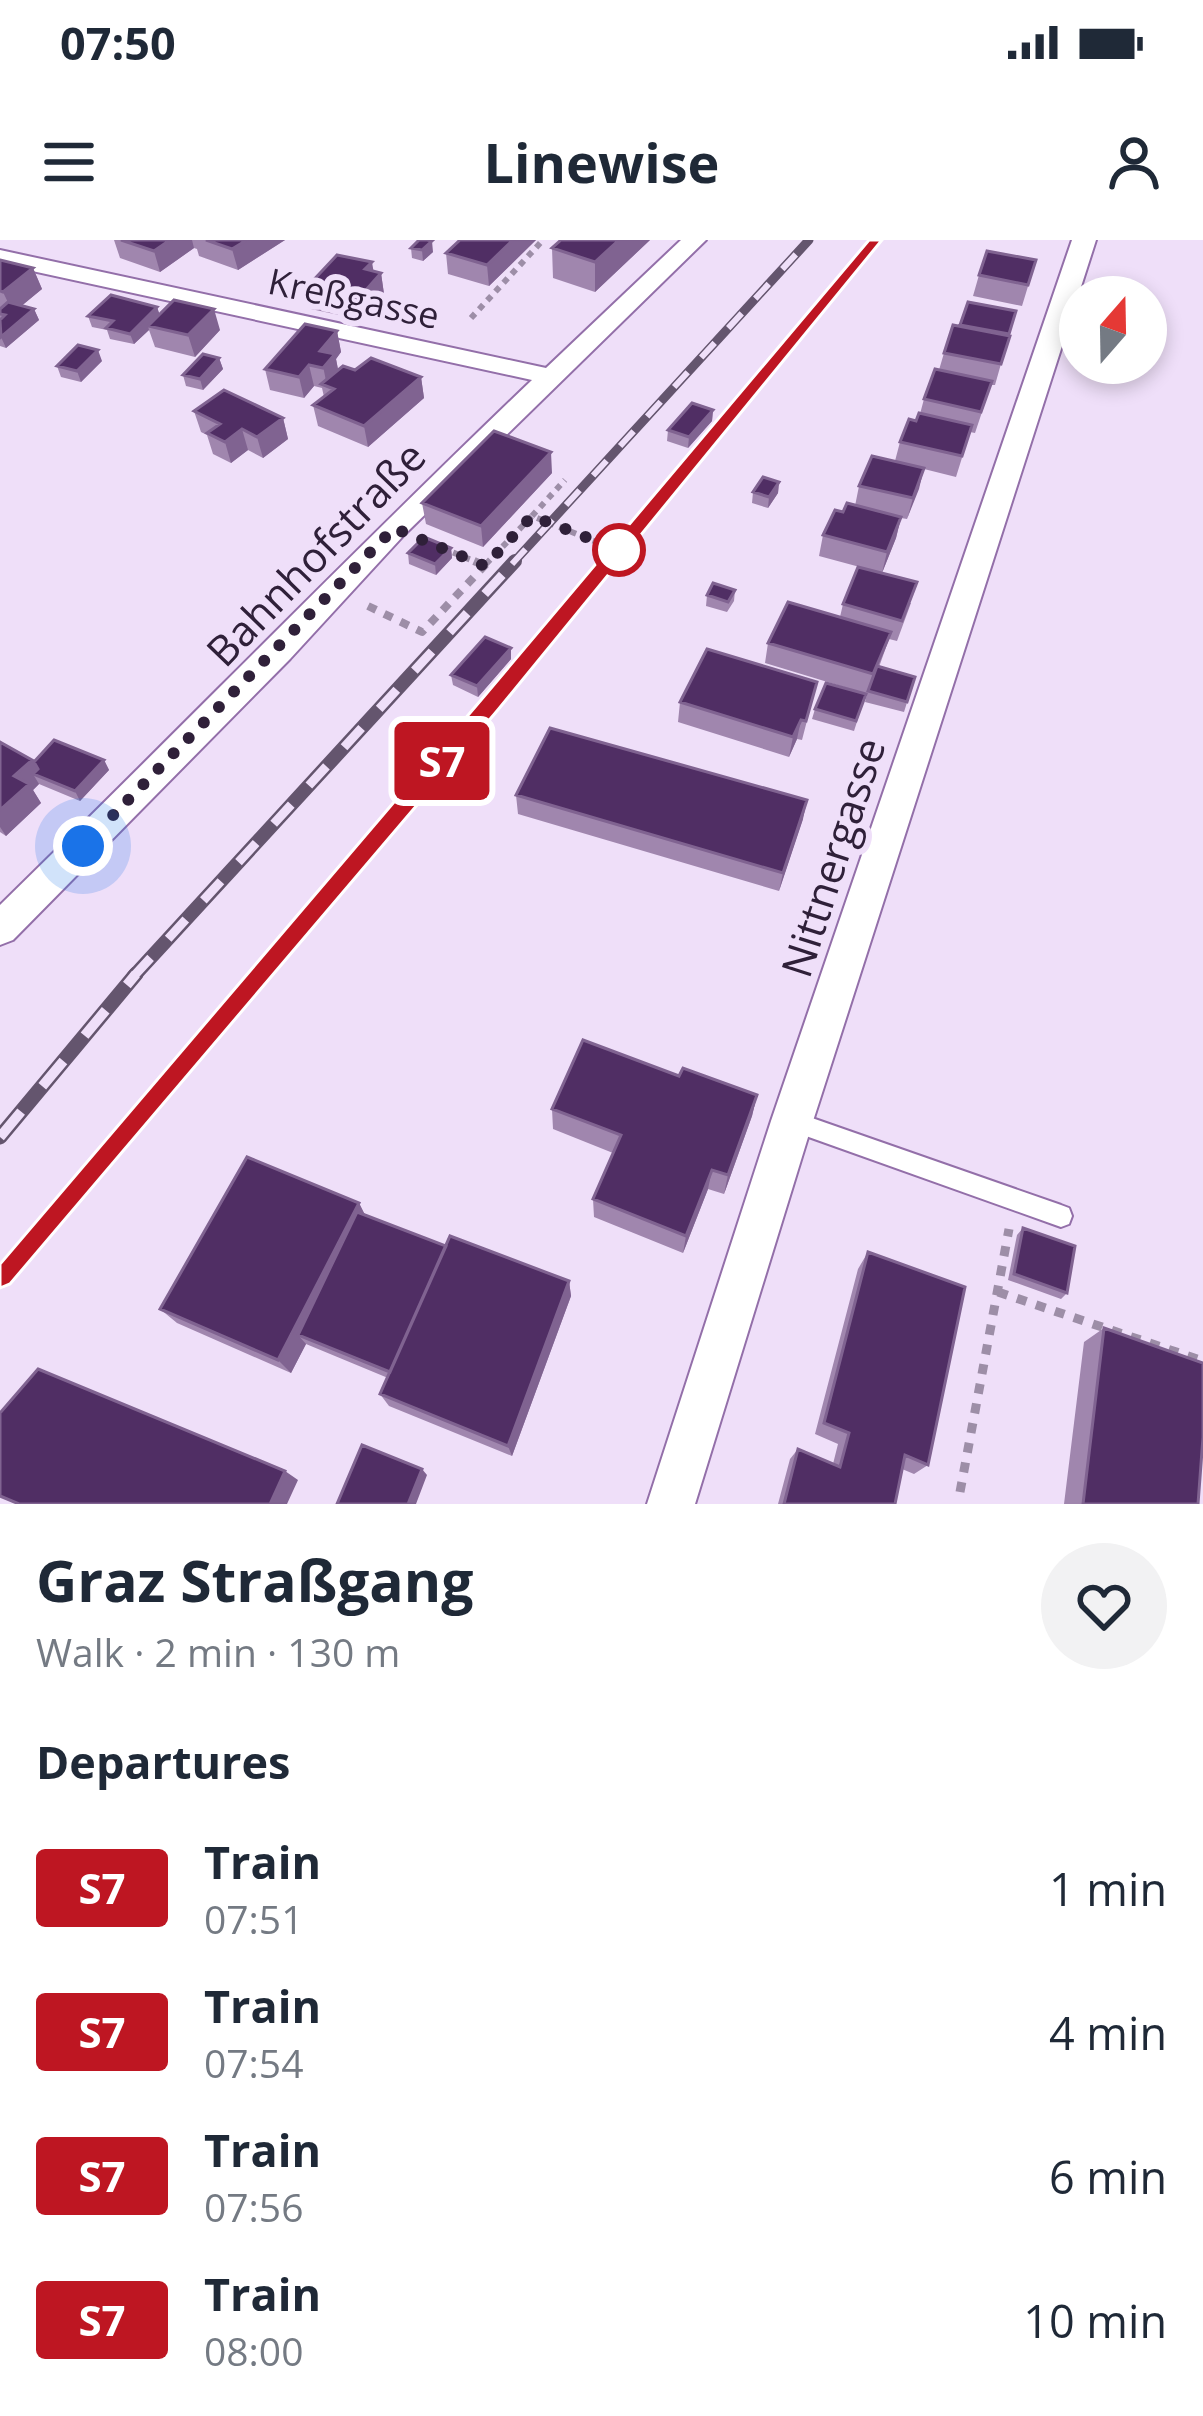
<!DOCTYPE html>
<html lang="en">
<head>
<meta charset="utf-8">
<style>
	body { margin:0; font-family:"Open Sans",sans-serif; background:#f2f2f3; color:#1f2937; height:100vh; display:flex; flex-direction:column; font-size:45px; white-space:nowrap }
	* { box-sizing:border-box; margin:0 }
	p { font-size:39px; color:#747a83 }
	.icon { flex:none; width:66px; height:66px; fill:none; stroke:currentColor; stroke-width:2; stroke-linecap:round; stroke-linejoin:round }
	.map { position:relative; height:1264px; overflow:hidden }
	.sheet { display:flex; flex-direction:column; background:#fff; flex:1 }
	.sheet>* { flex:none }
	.badge { padding:0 24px; border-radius:9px; font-size:42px; line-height:78px }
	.needle { width:78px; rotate:20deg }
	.buttons { position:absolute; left:1059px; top:36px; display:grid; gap:24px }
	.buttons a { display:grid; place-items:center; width:108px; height:108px; border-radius:50%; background:#fff; box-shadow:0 6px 18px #0003; font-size:60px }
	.you { position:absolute; width:60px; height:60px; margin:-30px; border:9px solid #fff; border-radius:50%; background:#1a73e8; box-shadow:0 0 0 18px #1a73e833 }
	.map>.badge { position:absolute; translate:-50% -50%; box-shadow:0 0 0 6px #fff }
	h2 { padding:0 36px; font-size:45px; line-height:108px }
	.round { display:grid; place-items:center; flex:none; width:126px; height:126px; border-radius:63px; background:#f2f2f3 }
	.head { display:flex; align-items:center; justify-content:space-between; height:204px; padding:0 36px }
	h1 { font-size:57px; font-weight:700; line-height:90px }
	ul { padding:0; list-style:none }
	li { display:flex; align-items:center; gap:36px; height:144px; padding:0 36px }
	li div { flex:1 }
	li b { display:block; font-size:45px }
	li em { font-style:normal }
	li .badge { min-width:132px; font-weight:700; text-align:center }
	.status { display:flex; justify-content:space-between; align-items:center; height:84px; padding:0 60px; background:#fff; direction:ltr }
	.status svg { height:33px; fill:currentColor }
	header { display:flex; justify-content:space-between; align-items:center; height:156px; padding:0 36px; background:#fff; font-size:54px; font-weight:700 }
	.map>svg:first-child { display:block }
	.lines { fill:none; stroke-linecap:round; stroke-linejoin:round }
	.lane-casing { stroke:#936fa9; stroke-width:4 }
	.street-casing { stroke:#936fa9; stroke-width:4 }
	.path-far2 { stroke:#9d8ea7; stroke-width:6; stroke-dasharray:6 6; stroke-linecap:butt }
	.path-far1 { stroke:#9d8ea7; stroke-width:8; stroke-dasharray:9 9; stroke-linecap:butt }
	.path { stroke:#9d8ea7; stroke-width:9; stroke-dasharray:10 10; stroke-linecap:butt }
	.lane { fill:#fff; fill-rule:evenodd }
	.street { fill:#fff; fill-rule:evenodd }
	.rail-far2-casing { stroke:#64556e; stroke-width:9 }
	.rail-far1-casing { stroke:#64556e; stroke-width:14 }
	.rail-casing { stroke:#64556e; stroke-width:15 }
	.rail-far2 { stroke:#efdff9; stroke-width:6; stroke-dasharray:20; stroke-linecap:butt }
	.rail-far1 { stroke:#efdff9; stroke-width:9; stroke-dasharray:26; stroke-linecap:butt }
	.rail { stroke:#efdff9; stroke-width:10; stroke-dasharray:33; stroke-linecap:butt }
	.wall { fill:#a086ae }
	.shaded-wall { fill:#806391 }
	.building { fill:#502e64; stroke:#806391; stroke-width:3 }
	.line { fill:#be1622; stroke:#fff; stroke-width:3 }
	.walk { stroke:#2f2039; stroke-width:12; stroke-dasharray:0 21.6 }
	.stop-dot { fill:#fff; stroke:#be1622; stroke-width:6 }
	.labels { text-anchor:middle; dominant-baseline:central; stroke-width:12; stroke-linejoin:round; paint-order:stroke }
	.far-street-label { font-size:36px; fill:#2f2039; stroke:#efdff9 }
	.street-label { font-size:42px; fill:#2f2039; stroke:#efdff9 }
</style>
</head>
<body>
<div class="status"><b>07:50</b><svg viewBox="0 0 49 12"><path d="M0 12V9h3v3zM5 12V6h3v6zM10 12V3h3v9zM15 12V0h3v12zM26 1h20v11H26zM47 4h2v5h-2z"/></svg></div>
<header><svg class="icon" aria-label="menu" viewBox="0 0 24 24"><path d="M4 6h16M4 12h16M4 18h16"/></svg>Linewise<svg class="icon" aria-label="person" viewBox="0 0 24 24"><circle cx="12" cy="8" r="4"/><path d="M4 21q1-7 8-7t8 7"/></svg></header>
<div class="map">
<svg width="1203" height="1264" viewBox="0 0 1203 1264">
	<rect width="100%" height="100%" fill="#efdff9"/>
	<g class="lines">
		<defs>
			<path id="lane" d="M 792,871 L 1061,965 L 1069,968 L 1072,976 L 1069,984 L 1061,987 L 792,891 L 785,888 L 782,881 L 785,874 Z"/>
			<path id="street" d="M 681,0 L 706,0 L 404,295 L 290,419 L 13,700 L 0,705 L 0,665 C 178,491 352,312 532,140 L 0,24 L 0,10 L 546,128 Z
				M 1072,0 L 1096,0 L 813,881 L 695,1264 L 647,1264 L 771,881 Z"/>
		</defs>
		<!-- lane casing -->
		<use href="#lane" class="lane-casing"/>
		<!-- street casing -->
		<use href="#street" class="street-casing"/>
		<!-- path-far2 -->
		<path class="path-far2" d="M 471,78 L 543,0
			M 532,276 L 565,240
			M 442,308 L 481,324
			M 486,324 L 532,276 L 609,307"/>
		<!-- path-far1 -->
		<path class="path-far1" d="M 474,321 L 485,326
			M 368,366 L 422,392 L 489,321"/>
		<!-- path -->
		<path class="path" d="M 998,1052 L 1203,1121
			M 960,1252 L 1009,989"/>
		<!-- lane -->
		<use href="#lane" class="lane"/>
		<!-- street -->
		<use href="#street" class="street"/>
		<defs>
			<path id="rail-far2" d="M 512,324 L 809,0
				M 606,324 L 874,0"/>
			<path id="rail-far1" d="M 133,737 L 515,321
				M 256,737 L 609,321"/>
			<path id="rail" d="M 0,897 L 136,734
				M 0,1034 L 258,734"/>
		</defs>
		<!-- rail-far2 casing -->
		<use href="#rail-far2" class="rail-far2-casing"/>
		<!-- rail-far1 casing -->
		<use href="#rail-far1" class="rail-far1-casing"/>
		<!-- rail casing -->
		<use href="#rail" class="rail-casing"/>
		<!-- rail-far2 -->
		<use href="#rail-far2" class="rail-far2"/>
		<!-- rail-far1 -->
		<use href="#rail-far1" class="rail-far1"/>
		<!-- rail -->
		<use href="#rail" class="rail"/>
	</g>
	<!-- wall -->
	<path class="wall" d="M 114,0 L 285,0 L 238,30 L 199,16 L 197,9 L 194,8 L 160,32 L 120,18 Z
		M 460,0 L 536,0 L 489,46 L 448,34 L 446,13 Z
		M 650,0 L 595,52 L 553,38 L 552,8 Z
		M 411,8 L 433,12 L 423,21 L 412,18 Z
		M 0,20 L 33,28 L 42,49 L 21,66 L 34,69 L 39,80 L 6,108 L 0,106 Z
		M 1036,20 L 1022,66 L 973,56 L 979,35 Z
		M 373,31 L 381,33 L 384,54 L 362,80 L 311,69 L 306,48 Z
		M 157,67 L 159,75 L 220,90 L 195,117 L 155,107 L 149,90 L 134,104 L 110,99 L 107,90 L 92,87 L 88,76 Z
		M 1016,71 L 995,145 L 991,145 L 975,193 L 970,192 L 956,237 L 924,229 L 907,279 L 901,278 L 896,298 L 882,333 L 819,316 L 823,295 L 843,272 L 855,266 L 859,246 L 895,221 L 900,202 L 920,174 L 924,159 L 939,130 L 944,113 L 959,86 Z
		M 337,91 L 341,112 L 336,119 L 338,129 L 421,137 L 424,158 L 368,207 L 318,186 L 313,165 L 324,157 L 322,148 L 314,146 L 304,158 L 270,150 L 265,129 Z
		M 219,118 L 223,129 L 203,150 L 186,146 L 183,135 Z
		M 102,121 L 81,142 L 61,137 L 57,126 Z
		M 713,170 L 712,181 L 688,208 L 667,201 L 668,190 Z
		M 194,171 L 283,178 L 288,199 L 263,218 L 248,210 L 231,223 L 213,214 L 207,195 L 201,192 Z
		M 552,233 L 483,307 L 426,284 L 422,263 Z
		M 779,242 L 778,253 L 768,268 L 752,263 L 753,252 Z
		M 451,308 L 452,318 L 436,335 L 409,324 L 408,313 Z
		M 735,350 L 734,361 L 727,372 L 706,366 L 707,355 Z
		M 911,363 L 897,401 L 889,399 L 879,427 L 915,437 L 904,472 L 865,462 L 867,454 L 765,423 L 768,403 L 840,377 L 843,364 Z
		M 511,408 L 511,419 L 478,457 L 453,445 L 451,435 Z
		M 817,442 L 802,500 L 797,499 L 789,517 L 678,482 L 680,462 Z
		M 866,454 L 854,491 L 812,479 L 815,469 Z
		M 0,502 L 34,522 L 104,520 L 109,530 L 80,561 L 39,544 L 33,550 L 41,563 L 6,596 L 0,592 Z
		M 516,555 L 803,579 L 779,651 L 518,574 Z
		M 679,836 L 757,855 L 752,876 L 724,954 L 708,949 L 683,1013 L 594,977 L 593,959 L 613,913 L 553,889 L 552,869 Z
		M 359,963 L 365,975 L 446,1006 L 569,1041 L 571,1056 L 512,1216 L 389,1166 L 380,1154 L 388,1138 L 306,1104 L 291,1133 L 177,1083 L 160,1069 Z
		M 1023,988 L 1067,1053 L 1061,1059 L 1008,1040 L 1017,995 Z
		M 868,1012 L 928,1225 L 914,1234 L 902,1229 L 895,1264 L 778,1264 L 790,1219 L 798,1209 L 833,1224 L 838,1204 L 815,1194 L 858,1029 Z
		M 1104,1088 L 1198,1264 L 1064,1264 L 1084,1102 Z"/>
	<!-- shaded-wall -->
	<path class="shaded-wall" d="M 170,0 L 192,0 L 194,8 L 160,32 L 154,11 Z
		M 247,0 L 285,0 L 238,30 L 232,9 Z
		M 513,0 L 536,0 L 489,46 L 487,25 Z
		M 619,0 L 650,0 L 595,52 L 595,22 Z
		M 432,1 L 433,12 L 423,21 L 422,10 Z
		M 372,22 L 375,40 L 381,33 L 384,54 L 362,80 L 358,59 L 365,29 Z
		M 33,28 L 42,49 L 13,73 L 3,52 Z
		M 157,67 L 161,78 L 148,86 L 149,90 L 134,104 L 130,94 Z
		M 34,69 L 39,80 L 6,108 L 1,97 Z
		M 214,69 L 220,90 L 195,117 L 188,95 Z
		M 337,91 L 341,112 L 336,119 L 339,135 L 327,146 L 320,111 Z
		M 98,110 L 102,121 L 81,142 L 77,131 Z
		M 219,118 L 223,129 L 203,150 L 200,139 Z
		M 309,125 L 314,146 L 304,158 L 299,137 Z
		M 421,137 L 424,158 L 368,207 L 364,186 Z
		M 713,170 L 712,181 L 688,208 L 689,197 Z
		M 283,178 L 288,199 L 263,218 L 257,197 Z
		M 242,189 L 248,210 L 231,223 L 225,202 Z
		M 551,212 L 552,233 L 483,307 L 481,286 Z
		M 924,228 L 919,249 L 907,279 L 913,258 Z
		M 779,242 L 778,253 L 768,268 L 769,257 Z
		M 901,277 L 896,298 L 882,333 L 887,312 Z
		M 451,308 L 452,318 L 436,335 L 435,324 Z
		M 511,408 L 511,419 L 478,457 L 477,446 Z
		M 801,480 L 797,499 L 789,517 L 793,497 Z
		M 32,520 L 44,539 L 33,534 L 39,544 L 33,550 L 41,563 L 6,596 L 0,587 L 0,570 L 14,536 Z
		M 104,520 L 109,530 L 80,561 L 75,551 Z
		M 807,560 L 803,579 L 779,651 L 783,633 Z
		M 757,855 L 752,876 L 724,954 L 728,935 Z
		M 712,930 L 708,949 L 683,1013 L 686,996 Z
		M 359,963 L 368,981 L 298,1095 L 306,1104 L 291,1133 L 278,1120 Z
		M 569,1041 L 571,1056 L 512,1216 L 508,1206 Z
		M 422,1229 L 427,1235 L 416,1264 L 408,1264 Z
		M 285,1231 L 298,1240 L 287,1264 L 270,1264 Z"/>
	<!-- building -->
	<path class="building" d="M 121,0 L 170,0 L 154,11 Z
		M 206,0 L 247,0 L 232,9 Z
		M 419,0 L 427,0 L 432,1 L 422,10 L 411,8 Z
		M 460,0 L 513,0 L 487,25 L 446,13 Z
		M 561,0 L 619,0 L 595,22 L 552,8 Z
		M 987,11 L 1036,20 L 1028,45 L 979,35 Z
		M 337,15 L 372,22 L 365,29 L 381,33 L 358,59 L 306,48 Z
		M 0,20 L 33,28 L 3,52 L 0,51 Z
		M 111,55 L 157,67 L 130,94 L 106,88 L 113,81 L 88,76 Z
		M 174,60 L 214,69 L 188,95 L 148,86 Z
		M 8,62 L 34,69 L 1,97 L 0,80 L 5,75 L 0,74 L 0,69 Z
		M 968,62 L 1016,71 L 1009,94 L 960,85 Z
		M 305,84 L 337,91 L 320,111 L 335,114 L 323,128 L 309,125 L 299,137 L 265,129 Z
		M 953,85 L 1010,96 L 1001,124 L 944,113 Z
		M 78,105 L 98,110 L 77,131 L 57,126 Z
		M 203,114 L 219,118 L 200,139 L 183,135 Z
		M 371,118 L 421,137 L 364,186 L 313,165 L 334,149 L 321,144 L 343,126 L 355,130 Z
		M 935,129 L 992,141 L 981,172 L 924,159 Z
		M 224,150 L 283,178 L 257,197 L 242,189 L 225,202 L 207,193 L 220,184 L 194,171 Z
		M 692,163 L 713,170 L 689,197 L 668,190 Z
		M 919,173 L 972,185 L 962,216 L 900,202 L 909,179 L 916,181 Z
		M 494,191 L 551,212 L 481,286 L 422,263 Z
		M 872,216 L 924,228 L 913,258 L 859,246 Z
		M 763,237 L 779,242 L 769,257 L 753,252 Z
		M 847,263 L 901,277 L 887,312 L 823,295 L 835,270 L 843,272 Z
		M 424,297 L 451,308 L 435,324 L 408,313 Z
		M 858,327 L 917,342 L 902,381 L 843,364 Z
		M 713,343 L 735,350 L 728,362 L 707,355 Z
		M 788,362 L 891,392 L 873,434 L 768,403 Z
		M 485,397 L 511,408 L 477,446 L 451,435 Z
		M 707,409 L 817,442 L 806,481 L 801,480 L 793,497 L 680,462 Z
		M 877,426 L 915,437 L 907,462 L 868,451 Z
		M 826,443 L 866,454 L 856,481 L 815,469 Z
		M 550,488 L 807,560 L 783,633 L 516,555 Z
		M 54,500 L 104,520 L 75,551 L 33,534 L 38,529 L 34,522 Z
		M 0,502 L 32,520 L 14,536 L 29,544 L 0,570 Z
		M 583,800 L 679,836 L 683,828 L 757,855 L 728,935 L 712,930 L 686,996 L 593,959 L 621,895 L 552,869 Z
		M 247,917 L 359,963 L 278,1120 L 160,1069 Z
		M 357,972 L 446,1006 L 390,1132 L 298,1095 Z
		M 1023,988 L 1075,1006 L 1067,1053 L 1014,1034 Z
		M 450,996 L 569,1041 L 508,1206 L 380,1154 Z
		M 868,1012 L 965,1047 L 928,1225 L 905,1215 L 895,1264 L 784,1264 L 798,1209 L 840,1227 L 849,1193 L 824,1183 Z
		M 1104,1088 L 1203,1123 L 1203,1197 L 1198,1264 L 1083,1264 Z
		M 38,1129 L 285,1231 L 270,1264 L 19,1264 L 0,1256 L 0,1173 Z
		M 362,1205 L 422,1229 L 408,1264 L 337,1264 Z"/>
	<!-- line -->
	<path class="line" d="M 869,0 L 882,0 L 497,471 L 10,1044 L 0,1048 L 0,1024 L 481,460 Z"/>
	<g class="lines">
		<!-- walk -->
		<path class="walk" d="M 83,606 L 394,288 L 485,326 L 532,276 L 619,310"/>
	</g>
	<!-- markers -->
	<circle class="stop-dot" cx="619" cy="310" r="24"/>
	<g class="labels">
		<!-- far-street labels -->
		<g class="far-street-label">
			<text transform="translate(354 58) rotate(12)">Kreßgasse</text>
		</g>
		<!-- street labels -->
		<g class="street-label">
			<text transform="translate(315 313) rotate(-46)">Bahnhofstraße</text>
			<text transform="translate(832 617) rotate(-72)">Nittnergasse</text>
		</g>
	</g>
</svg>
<div class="buttons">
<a><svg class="needle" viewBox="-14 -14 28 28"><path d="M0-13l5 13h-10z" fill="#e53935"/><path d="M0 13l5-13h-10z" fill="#747a83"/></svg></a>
</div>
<div class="you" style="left:83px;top:606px"></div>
<b class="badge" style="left:442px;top:521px;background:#be1622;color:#fff">S7</b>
</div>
<section class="sheet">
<div class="head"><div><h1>Graz Straßgang</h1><p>Walk · 2 min · 130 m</p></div><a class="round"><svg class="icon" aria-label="heart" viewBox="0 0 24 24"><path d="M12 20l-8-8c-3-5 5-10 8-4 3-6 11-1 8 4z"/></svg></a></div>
<h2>Departures</h2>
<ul>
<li><span class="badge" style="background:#be1622;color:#fff">S7</span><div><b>Train</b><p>07:51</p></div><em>1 min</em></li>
<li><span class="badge" style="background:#be1622;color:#fff">S7</span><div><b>Train</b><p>07:54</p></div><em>4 min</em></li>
<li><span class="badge" style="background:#be1622;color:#fff">S7</span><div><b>Train</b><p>07:56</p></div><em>6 min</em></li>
<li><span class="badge" style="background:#be1622;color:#fff">S7</span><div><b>Train</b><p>08:00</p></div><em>10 min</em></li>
</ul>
</section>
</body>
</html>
